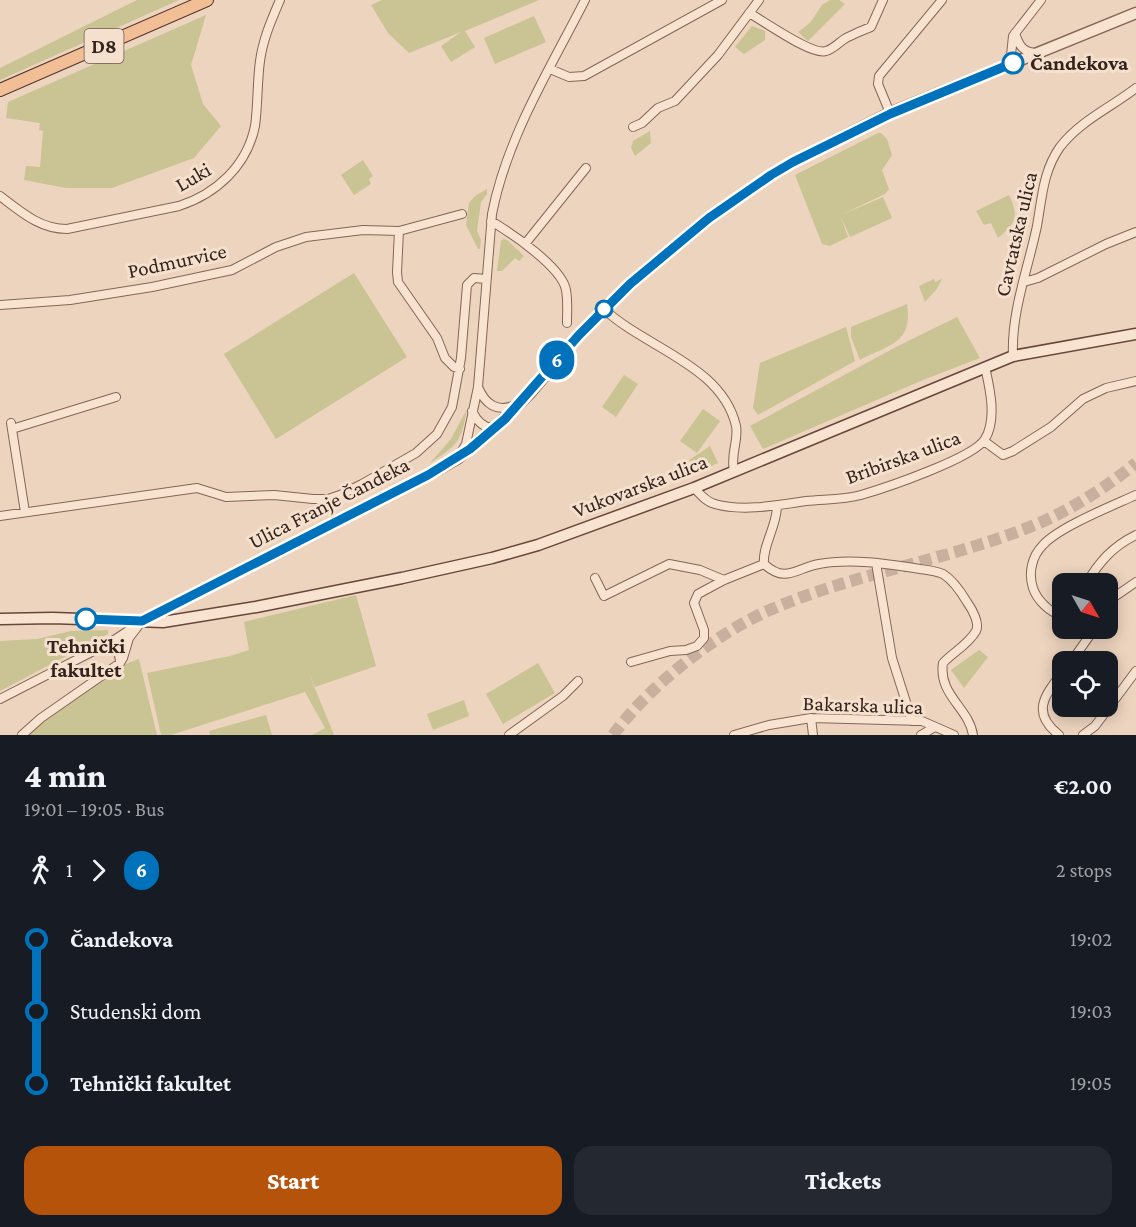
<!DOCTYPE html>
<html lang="en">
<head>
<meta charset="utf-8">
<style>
	body { margin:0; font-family:"Crimson Pro",serif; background:#242831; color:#f1f3f6; height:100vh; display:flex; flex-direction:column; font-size:22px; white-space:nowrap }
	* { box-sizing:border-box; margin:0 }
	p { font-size:20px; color:#9ea1a6 }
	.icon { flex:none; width:33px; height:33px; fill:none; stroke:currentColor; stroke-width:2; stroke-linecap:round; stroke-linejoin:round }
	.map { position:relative; height:735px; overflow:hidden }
	.details { display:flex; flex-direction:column; background:#171b24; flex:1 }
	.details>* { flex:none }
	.badge { padding:0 12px; border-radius:20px; font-size:21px; line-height:39px }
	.needle { width:39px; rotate:129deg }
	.fabs { position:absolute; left:1052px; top:573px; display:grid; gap:12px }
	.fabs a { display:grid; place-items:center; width:66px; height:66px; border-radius:12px; background:#171b24; box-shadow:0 3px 15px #0003; font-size:30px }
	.map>.badge { position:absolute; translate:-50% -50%; box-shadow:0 0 0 3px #fff }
	.legs { display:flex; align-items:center; gap:9px; height:66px; padding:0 24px; font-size:20px }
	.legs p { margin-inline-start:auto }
	.head { display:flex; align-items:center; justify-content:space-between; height:102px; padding:0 24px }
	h1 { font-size:33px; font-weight:800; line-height:45px }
	.button { display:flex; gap:12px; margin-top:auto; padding:12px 24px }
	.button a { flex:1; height:69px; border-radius:18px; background:#b45309; color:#fff; font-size:24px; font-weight:800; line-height:69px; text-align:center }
	.button a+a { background:#242831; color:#f1f3f6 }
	ul { padding:0 24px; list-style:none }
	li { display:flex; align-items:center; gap:21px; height:72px; font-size:22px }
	li i { display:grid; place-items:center; width:9px; height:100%; margin:0 8px; background:currentColor }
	li i::after { content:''; width:15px; height:15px; margin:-8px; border:4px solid; border-radius:50%; background:#171b24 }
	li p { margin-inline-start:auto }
	li:first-child i { background:linear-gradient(#0000 50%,currentColor 0) }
	li:last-child i { background:linear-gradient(currentColor 50%,#0000 0) }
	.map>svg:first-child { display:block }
	.green { fill:#cac393 }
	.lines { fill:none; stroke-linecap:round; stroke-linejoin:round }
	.primary-tunnel { stroke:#c8b09e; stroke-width:12; stroke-dasharray:12 6; stroke-linecap:butt }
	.minor-casing { stroke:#856557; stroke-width:10 }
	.tertiary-casing { stroke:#856557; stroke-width:13 }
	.secondary-casing { stroke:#67463b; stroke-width:13 }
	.primary-casing { stroke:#52352c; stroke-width:14 }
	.minor { stroke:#f8e3d1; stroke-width:8 }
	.tertiary { stroke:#f8e3d1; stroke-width:10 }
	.secondary { stroke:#f8e3d1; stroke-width:10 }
	.primary { stroke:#f1be95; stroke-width:12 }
	.line-1-casing { stroke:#fff; stroke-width:14 }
	.line-1 { stroke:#0072bc; stroke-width:9 }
	.stop-1-dot { fill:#fff; stroke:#0072bc; stroke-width:3 }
	.labels { text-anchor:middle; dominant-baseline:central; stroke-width:6; stroke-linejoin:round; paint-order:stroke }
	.shield { fill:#f5e0ce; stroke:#6e5b51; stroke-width:1.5 }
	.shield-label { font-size:20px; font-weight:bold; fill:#34221c }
	.stop-label { font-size:21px; font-weight:bold; fill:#34221c; stroke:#f5e0ce; text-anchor:start }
	.street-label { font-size:21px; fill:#34221c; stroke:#f5e0ce }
</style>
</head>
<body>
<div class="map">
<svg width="1136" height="735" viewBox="0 0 1136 735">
	<rect width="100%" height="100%" fill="#edd4be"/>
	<!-- green -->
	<path class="green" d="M 137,0 L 179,0 L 0,80 L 0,68 Z
		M 382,0 L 539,0 L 465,31 L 475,47 L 451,62 L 441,46 L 461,32 L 409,53 L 388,33 L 371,5 Z
		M 830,0 L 839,0 L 845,4 L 808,41 L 798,32 L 810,23 L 822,5 Z
		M 206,15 L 191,65 L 203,104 L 221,126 L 194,158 L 112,188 L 66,188 L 24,180 L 26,166 L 40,167 L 43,131 L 39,130 L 40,123 L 6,118 L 8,102 Z
		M 534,16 L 546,42 L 495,64 L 484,38 Z
		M 752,26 L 765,31 L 765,40 L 744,54 L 735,47 Z
		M 650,131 L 651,143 L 635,156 L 631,148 L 633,141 Z
		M 878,133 L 881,133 L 887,139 L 892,155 L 882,170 L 889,189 L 885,194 L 841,215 L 883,197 L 892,218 L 850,237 L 840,215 L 848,237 L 830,246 L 822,244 L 795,175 Z
		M 363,160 L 373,176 L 369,179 L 371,184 L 354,195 L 341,175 Z
		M 487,189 L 487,194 L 481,202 L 477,231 L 481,240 L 480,249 L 478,249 L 466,225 L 469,203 L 475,196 Z
		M 1009,195 C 1019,216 1016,224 998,238 L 991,223 L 984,225 L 976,211 Z
		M 503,239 L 507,240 L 524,256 L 519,261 L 515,258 L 502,271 L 497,271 L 501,241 Z
		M 354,273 L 407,357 L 276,439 L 224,354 Z
		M 934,279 L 935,282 L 942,279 L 936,290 L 925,302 L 919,286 Z
		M 907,304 C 913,344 890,344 860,360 L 851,337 L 851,327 Z
		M 957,317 L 980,358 L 923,380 L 763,449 L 750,426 L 896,347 Z
		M 846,327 L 855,361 L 758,415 L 753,408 L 760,363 Z
		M 624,375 L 638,384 L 616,417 L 602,407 Z
		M 467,409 C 461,442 458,445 430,463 L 451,439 Z
		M 703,409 L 720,421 L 697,453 L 680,441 Z
		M 710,446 L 718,463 L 694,474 L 689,460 Z
		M 356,595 L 376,666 L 315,687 L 307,669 L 334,735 L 312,735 L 325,728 L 305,692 L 171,735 L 161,735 L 147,673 L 230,656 L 249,650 L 244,622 Z
		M 108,630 L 108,634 L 0,691 L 0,641 L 37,639 L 71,631 Z
		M 979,650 L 988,657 L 964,688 L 951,670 Z
		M 139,659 L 157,735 L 28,735 L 35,728 L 126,664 Z
		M 538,663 L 555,693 L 503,724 L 486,694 Z
		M 464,700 L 469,716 L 433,730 L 427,714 Z
		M 266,715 L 272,735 L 210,735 L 209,731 Z"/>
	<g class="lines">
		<!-- primary-tunnel -->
		<path class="primary-tunnel" d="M 613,735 C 649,686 716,633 772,609 C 860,571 957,559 1044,521 C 1077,506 1109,485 1136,463"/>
		<defs>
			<path id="minor" d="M 749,13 C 764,21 812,56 826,51 C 834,49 839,42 846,38 C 854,34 863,30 871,27 L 883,0
				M 1015,33 C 1019,46 1023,52 1036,53
				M 1004,66 L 1011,55 L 1013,36 L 1041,0
				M 550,69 L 569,77 L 584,76 L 722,0
				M 890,113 L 878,84 L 879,76 L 942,0
				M 633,127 L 642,123 L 658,108 L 675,101 L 718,55 L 759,0
				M 0,196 C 21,212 40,229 67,229 L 179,206 C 216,194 247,166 255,126 C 258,105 257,83 260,61 C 263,39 271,21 280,0
				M 491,221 C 511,233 562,267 566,290 C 568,301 567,313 567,323
				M 399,231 L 397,272 L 398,282 L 437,338 L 445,358 L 454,367 L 460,369
				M 525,244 L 586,168
				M 1024,282 L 1038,278 L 1106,244 L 1136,232
				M 0,305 L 70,300 L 152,287 L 232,270 L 276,247 L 306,237 L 363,230 L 399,231 L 462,214
				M 604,309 C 645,348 722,365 736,426 C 739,440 730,454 734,471
				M 1013,356 C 1011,312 1028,269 1037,226 C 1042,198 1043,171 1060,147 C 1080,121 1110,108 1136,88
				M 478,387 C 485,404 497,413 515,405
				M 472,411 C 477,421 484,430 496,427
				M 11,423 L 25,512
				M 12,429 L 116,397
				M 984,441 L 1003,455 L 1013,451 L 1051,427 L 1083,399 L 1106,388 L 1136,381
				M 460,454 L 466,444 L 478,387 L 492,214 C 507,137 550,69 585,0
				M 694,488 C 700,494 706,502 715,504 C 742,512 779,505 806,501 C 824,499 843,500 861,495 C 885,488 974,458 985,439 C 997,419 990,389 985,367
				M 0,516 L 197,488 L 226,497 L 274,495 L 313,499 L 328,499 L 340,495 L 362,484 L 416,453 L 437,434 L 452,407 L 461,358 L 467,285 L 474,278 L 486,279
				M 876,563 L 892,658 L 912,721
				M 764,564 C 786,584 796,568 819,564 C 852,558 888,564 920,569 C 927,570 936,571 943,574 C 953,580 961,592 967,602 C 972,609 980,623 976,631 C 968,645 953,652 943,663 C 938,695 969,708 973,735
				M 595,578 L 604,596 L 669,564 L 700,570 L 724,580
				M 1086,584 C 1099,562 1113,546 1136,535
				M 1107,602 L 1136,582
				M 1062,616 C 1049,612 1037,600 1033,588 C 1028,573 1032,556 1043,545 C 1059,527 1112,506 1136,495
				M 104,646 C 115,644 120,653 120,663
				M 631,662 L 670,651 L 686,650 L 697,646 L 704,638 L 704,630 L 694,603 L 698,594 L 724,580 L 764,564 C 762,546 777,526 777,506
				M 1071,662 L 1095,628
				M 0,699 L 111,642 L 134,627
				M 811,718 L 813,735
				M 22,735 L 41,718 L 120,663 L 123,658 L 129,638 L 142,621
				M 509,735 L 563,696 L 578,681
				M 734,735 L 769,725 L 811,718 L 922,721 L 954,735
				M 921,735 L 935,727
				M 1059,735 C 1031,713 1044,696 1062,673
				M 1083,735 L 1095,726 L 1136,671"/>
			<path id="tertiary" d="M 142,621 L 428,475 L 458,458 L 497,426 L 529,394 L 579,335 L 630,284 L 709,218 L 771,175 L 793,162 L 890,113 L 1136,13"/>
			<path id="secondary" d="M 0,619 L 53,618 L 163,622 L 256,607 L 402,578 L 492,558 L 538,545 L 694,488 L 1013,356 L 1136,334"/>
			<path id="primary" d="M 0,90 L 207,0"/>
		</defs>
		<!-- minor casing -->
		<use href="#minor" class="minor-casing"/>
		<!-- tertiary casing -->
		<use href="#tertiary" class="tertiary-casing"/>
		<!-- secondary casing -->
		<use href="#secondary" class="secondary-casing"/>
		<!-- primary casing -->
		<use href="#primary" class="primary-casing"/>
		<!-- minor -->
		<use href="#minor" class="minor"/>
		<!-- tertiary -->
		<use href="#tertiary" class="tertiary"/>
		<!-- secondary -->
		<use href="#secondary" class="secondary"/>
		<!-- primary -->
		<use href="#primary" class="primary"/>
	</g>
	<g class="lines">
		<defs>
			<path id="line-1" d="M 86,619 L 142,621 L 428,475 L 470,449 L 505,419 L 579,335 L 630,284 L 709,218 L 771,175 L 793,162 L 890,114 L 1013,63"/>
		</defs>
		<!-- line-1 casing -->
		<use href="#line-1" class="line-1-casing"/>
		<!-- line-1 -->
		<use href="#line-1" class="line-1"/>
	</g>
	<!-- markers -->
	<g class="stop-1-dot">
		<circle cx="1013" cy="63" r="10"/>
		<circle cx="604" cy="309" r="8"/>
		<circle cx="86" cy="619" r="10"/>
	</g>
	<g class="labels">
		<!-- shield labels -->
		<rect class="shield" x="84.5" y="29" width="39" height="34" rx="4.5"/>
		<g class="shield-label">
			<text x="104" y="46">D8</text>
		</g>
		<!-- stop labels -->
		<g class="stop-label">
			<text x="1030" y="63">Čandekova</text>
			<text x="86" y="646" text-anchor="middle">Tehnički<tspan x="86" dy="24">fakultet</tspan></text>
		</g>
		<!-- street labels -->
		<g class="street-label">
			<text transform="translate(193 177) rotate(-30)">Luki</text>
			<text transform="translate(1016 234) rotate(-77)">Cavtatska ulica</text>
			<text transform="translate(177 261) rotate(-12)">Podmurvice</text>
			<text transform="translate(903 457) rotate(-20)">Bribirska ulica</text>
			<text transform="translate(640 486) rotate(-21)">Vukovarska ulica</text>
			<text transform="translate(329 503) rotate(-27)">Ulica Franje Čandeka</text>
			<text transform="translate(863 705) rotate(2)">Bakarska ulica</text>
		</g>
	</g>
</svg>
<div class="fabs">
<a><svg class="needle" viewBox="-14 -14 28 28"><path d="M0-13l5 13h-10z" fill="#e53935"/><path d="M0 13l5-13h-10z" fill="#9ea1a6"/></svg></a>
<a><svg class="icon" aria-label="locate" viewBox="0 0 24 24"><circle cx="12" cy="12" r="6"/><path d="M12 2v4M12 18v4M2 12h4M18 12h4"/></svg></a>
</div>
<b class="badge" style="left:557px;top:360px;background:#0072bc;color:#fff">6</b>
</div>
<section class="details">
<div class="head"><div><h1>4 min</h1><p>19:01 – 19:05 · Bus</p></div><b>€2.00</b></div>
<div class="legs"><svg class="icon" aria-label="walk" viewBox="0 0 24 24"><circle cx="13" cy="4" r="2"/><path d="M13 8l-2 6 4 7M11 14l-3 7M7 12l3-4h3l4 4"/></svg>1<svg class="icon" aria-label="forward" viewBox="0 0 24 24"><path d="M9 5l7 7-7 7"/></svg><b class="badge" style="background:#0072bc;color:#fff">6</b><p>2 stops</p></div>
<ul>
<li><i style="color:#0072bc"></i><b>Čandekova</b><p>19:02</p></li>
<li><i style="color:#0072bc"></i><span>Studenski dom</span><p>19:03</p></li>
<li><i style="color:#0072bc"></i><b>Tehnički fakultet</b><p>19:05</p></li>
</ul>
<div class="button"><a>Start</a><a>Tickets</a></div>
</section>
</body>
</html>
